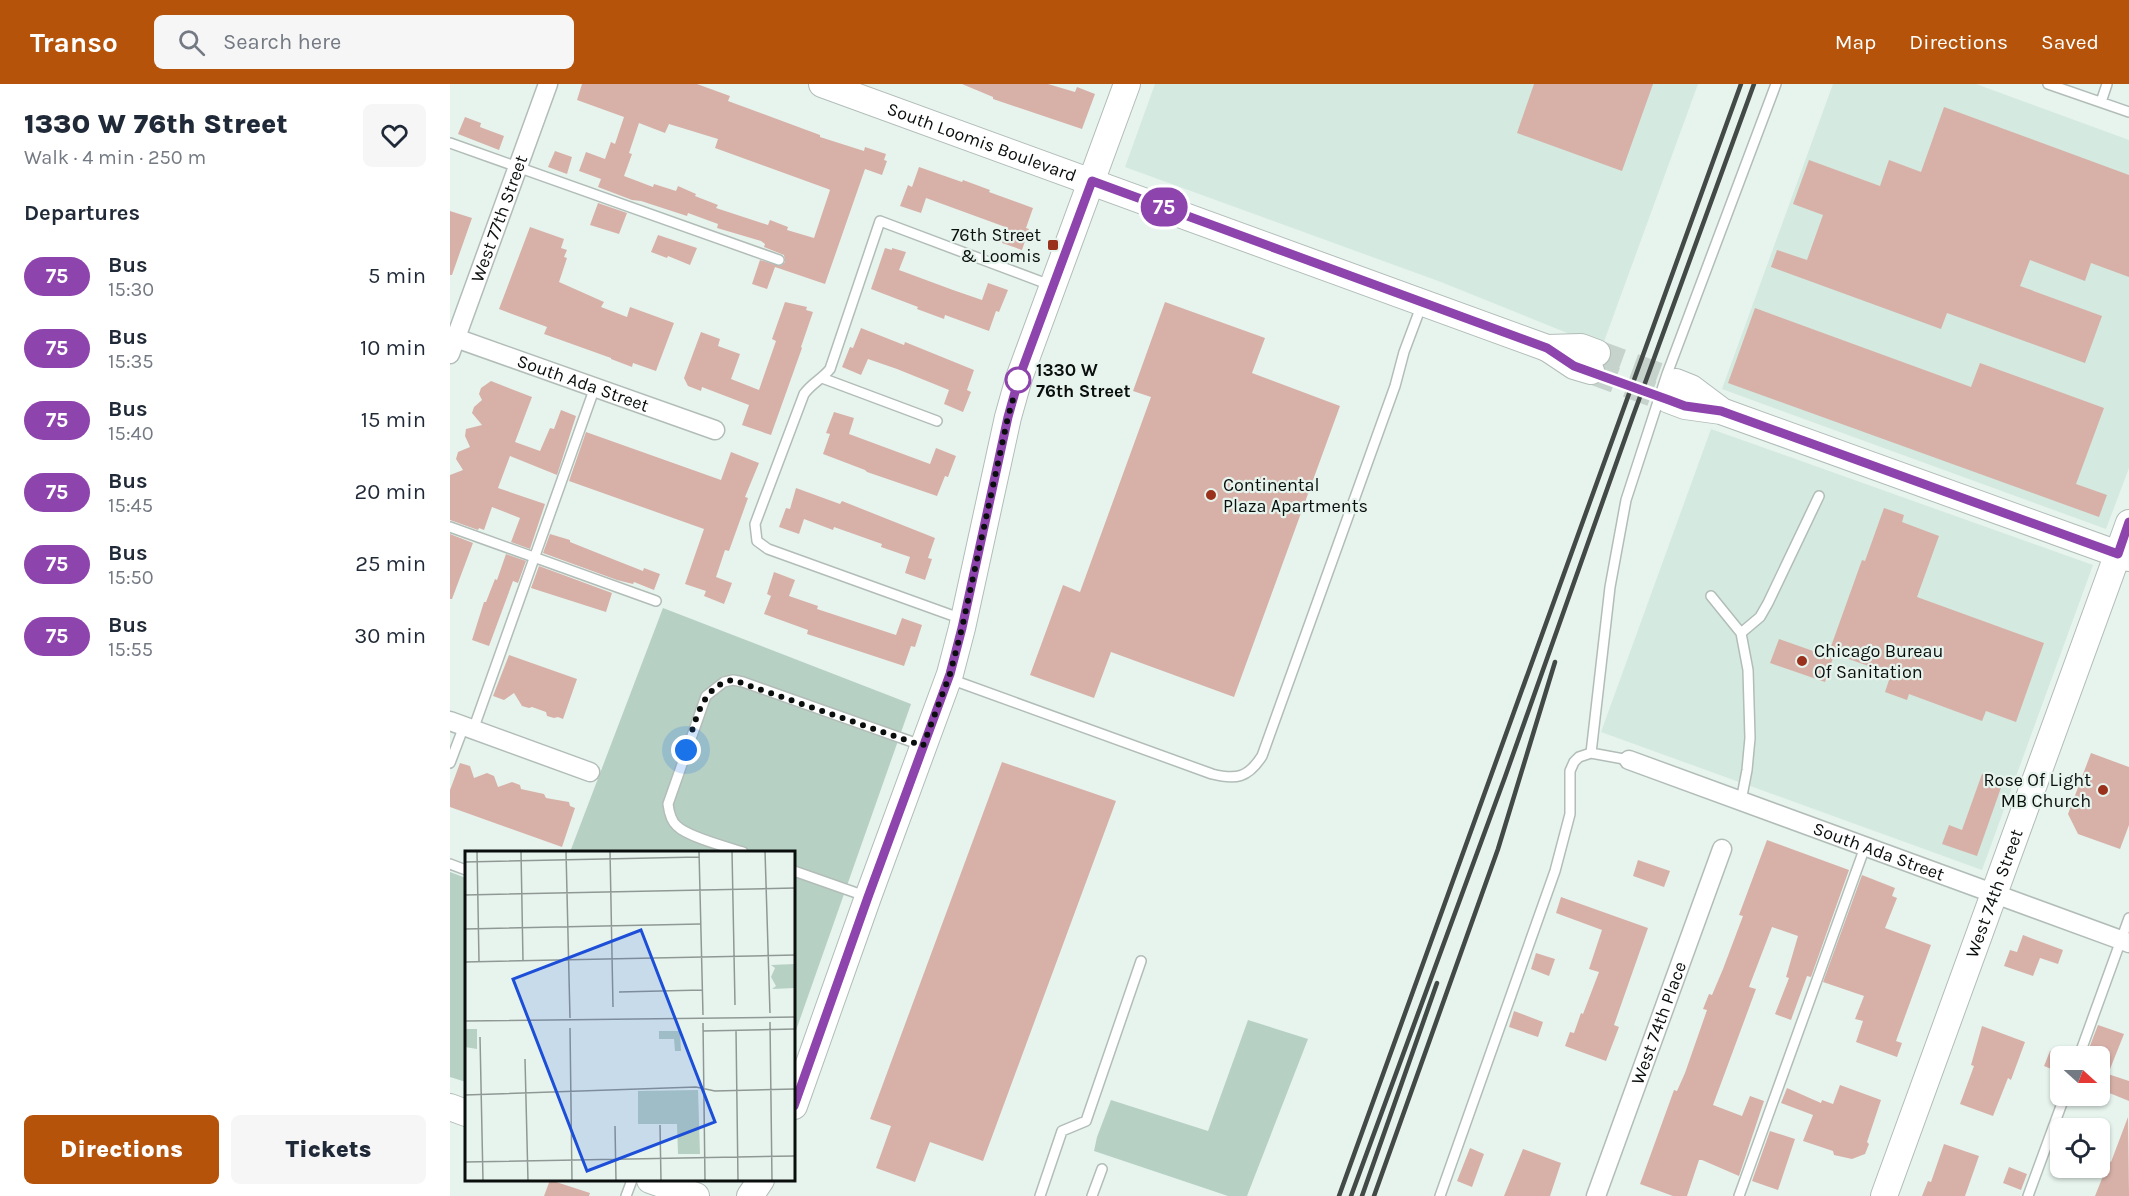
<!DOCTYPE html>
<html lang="en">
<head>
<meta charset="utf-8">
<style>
	body { margin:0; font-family:Karla,sans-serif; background:#f6f6f7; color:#1f2937; height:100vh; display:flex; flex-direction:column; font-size:22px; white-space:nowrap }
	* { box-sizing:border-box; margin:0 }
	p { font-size:20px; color:#747a83 }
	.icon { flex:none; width:33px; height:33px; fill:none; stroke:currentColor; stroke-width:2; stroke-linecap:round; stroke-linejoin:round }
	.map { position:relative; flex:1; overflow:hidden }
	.details { display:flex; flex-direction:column; background:#fff; width:450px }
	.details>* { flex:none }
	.badge { padding:0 12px; border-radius:20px; font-size:21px; line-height:39px }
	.needle { width:39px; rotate:111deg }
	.buttons { position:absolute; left:1600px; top:962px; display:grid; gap:12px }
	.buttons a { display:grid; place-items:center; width:60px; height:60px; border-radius:9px; background:#fff; box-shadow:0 2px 4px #0004; font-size:30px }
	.you { position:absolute; width:30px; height:30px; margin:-15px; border:4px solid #fff; border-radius:50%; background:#1a73e8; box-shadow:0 0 0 9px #1a73e833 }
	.map>.badge { position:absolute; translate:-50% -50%; box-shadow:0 0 0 3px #fff }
	h2 { padding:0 24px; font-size:22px; line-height:54px }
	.round { display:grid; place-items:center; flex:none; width:63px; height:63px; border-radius:9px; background:#f6f6f7 }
	.overview { display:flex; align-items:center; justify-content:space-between; height:102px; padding:0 24px }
	h1 { font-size:28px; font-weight:800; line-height:45px }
	.button { display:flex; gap:12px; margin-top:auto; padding:12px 24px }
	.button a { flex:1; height:69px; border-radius:9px; background:#b45309; color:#fff; font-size:24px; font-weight:800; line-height:69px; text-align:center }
	.button a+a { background:#f6f6f7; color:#1f2937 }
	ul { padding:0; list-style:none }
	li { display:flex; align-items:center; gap:18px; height:72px; padding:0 24px }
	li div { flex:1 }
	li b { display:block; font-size:22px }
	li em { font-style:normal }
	li .badge { min-width:66px; font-weight:700; text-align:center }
	header { display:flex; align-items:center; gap:36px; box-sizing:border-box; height:84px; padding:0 30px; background:#b45309; color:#fff }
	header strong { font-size:28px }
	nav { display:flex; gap:33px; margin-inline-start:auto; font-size:21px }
	.search { width:420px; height:54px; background:#f6f6f7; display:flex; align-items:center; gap:15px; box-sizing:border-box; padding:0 21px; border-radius:9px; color:#747a83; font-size:22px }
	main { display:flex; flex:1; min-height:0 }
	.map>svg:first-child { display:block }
	.built { fill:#d4e9df }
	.green { fill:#b7d0c4 }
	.building { fill:#d7b1a8; fill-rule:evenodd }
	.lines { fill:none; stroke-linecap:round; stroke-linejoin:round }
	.secondary-tunnel { stroke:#c6d2cc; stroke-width:26; stroke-dasharray:26 13; stroke-linecap:butt }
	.lane-casing { stroke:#b2bdb8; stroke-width:12 }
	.street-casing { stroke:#b2bdb8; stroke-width:21 }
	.secondary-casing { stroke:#b2bdb8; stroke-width:28 }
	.lane { stroke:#fff; stroke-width:9 }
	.street { stroke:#fff; stroke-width:18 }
	.secondary { stroke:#fff; stroke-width:26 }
	.rail { stroke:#434946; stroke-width:4.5 }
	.line-casing { stroke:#fff; stroke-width:14 }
	.line { stroke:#8e44ad; stroke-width:9 }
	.walk { stroke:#0a0e0c; stroke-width:6; stroke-dasharray:0 10.8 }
	.poi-dot { fill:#9a311c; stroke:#e7f4ee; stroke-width:2 }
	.stop-dot { fill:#fff; stroke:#8e44ad; stroke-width:3 }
	.labels { text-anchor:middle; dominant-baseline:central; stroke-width:4.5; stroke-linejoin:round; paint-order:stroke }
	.street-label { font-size:18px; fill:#0a0e0c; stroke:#e7f4ee }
	.poi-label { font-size:18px; fill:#0a0e0c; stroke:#e7f4ee; text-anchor:end }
	.stop-label { font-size:18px; font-weight:bold; fill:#0a0e0c; stroke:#e7f4ee; text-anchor:start }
	.inset-road { fill:none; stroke:#8f9894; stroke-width:1.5 }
	.view { fill:#1d4ed8; fill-opacity:0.15; stroke:#1d4ed8; stroke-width:3 }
	.inset-edge { fill:none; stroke:#0a0e0c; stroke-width:3 }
</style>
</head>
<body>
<header>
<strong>Transo</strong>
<div class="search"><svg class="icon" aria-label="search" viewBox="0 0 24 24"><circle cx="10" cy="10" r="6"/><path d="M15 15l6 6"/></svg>Search here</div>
<nav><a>Map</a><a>Directions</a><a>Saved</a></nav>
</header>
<main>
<section class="details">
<div class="overview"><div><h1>1330 W 76th Street</h1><p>Walk · 4 min · 250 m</p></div><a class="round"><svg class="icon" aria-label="heart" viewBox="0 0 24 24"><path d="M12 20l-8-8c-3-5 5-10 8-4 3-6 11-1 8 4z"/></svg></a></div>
<h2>Departures</h2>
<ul>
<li><span class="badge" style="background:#8e44ad;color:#fff">75</span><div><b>Bus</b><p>15:30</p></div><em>5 min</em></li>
<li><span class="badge" style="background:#8e44ad;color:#fff">75</span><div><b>Bus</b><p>15:35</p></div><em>10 min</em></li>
<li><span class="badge" style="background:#8e44ad;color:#fff">75</span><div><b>Bus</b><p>15:40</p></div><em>15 min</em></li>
<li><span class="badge" style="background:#8e44ad;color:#fff">75</span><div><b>Bus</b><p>15:45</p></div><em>20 min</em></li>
<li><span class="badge" style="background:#8e44ad;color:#fff">75</span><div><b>Bus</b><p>15:50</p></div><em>25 min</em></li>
<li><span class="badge" style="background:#8e44ad;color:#fff">75</span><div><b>Bus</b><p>15:55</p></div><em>30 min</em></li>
</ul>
<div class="button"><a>Directions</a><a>Tickets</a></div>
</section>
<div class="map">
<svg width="1679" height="1112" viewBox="0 0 1679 1112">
	<rect width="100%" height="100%" fill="#e7f4ee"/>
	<!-- built -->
	<path class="built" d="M 705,0 L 1248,0 L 1152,263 L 991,198 L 675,83 Z
		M 1383,0 L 1526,0 L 1679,56 L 1679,384 L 1656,445 L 1272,305 Z
		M 1261,345 L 1643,481 L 1532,786 L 1151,648 Z"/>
	<!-- green -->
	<path class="green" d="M 213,524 L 461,620 L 344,952 L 344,768 L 120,768 Z
		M 0,788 L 16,794 L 16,998 L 0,993 Z
		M 798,936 L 858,955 L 797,1112 L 778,1112 L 644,1067 L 647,1053 L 661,1016 L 758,1047 Z"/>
	<!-- building -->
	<path class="building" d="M 132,0 L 247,0 L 280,12 L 278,17 L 370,51 L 370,53 L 414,67 L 415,63 L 436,70 L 434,76 L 437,77 L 432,91 L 415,85 L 375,200 L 325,183 L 317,205 L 302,200 L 310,176 L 331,182 L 335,178 L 334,171 L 314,163 L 315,160 L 311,157 L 267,144 L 268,140 L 238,129 L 237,132 L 191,117 L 182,116 L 148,103 L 151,95 L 129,87 L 136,68 L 155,75 L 161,58 L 165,60 L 174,33 L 127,16 ZM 189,39 L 215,49 L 219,40 L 268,55 L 265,64 L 378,105 L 380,106 L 364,154 L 337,146 L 338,143 L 320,136 L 318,141 L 266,124 L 268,121 L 245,112 L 246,110 L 228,102 L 226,107 L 204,100 L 203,103 L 174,92 L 182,70 L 179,69 Z
		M 512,0 L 598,0 L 625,8 L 627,3 L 645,10 L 632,45 L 543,15 L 543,13 Z
		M 1084,0 L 1203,0 L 1172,87 L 1067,49 Z
		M 1494,23 L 1679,91 L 1679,193 L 1641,179 L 1635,197 L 1580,176 L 1570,202 L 1652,232 L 1635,279 L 1497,229 L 1491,245 L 1321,183 L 1327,166 L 1357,176 L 1373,131 L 1343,120 L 1359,76 L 1430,102 L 1439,76 L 1471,88 Z
		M 15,33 L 31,39 L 30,43 L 54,52 L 49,66 L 8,50 Z
		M 105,67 L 122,73 L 117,90 L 98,83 Z
		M 469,83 L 512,98 L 513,96 L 540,106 L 539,108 L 583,124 L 576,144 L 579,145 L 572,166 L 552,159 L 558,144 L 476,114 L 471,129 L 450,122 L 458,101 L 462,103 Z
		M 148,119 L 177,129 L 169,150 L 140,141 Z
		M 0,127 L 22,134 L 2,191 L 0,191 Z
		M 80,143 L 114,155 L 111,164 L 117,166 L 114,173 L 117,174 L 109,198 L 154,218 L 151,223 L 177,233 L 180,223 L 224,239 L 206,287 L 183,279 L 182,283 L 161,275 L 161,274 L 94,250 L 97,243 L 49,225 Z
		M 208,151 L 247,164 L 240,181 L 218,172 L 217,174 L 201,168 Z
		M 435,164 L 442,166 L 442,164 L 456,168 L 449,186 L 503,206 L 532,216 L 538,199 L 558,206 L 549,228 L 546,227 L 539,247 L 495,231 L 494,235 L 467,225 L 468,223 L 421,205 Z
		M 335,218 L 357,223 L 356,226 L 363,228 L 351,263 L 352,264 L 321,351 L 292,341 L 299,321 L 252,303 L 251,307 L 238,302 L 234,294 L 251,248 L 270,255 L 268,262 L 290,270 L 281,295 L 309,306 L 326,257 L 322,255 Z
		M 715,218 L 815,254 L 802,289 L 890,322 L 784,613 L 661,568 L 644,614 L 580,591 L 613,501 L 630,508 L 701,313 L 683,307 Z
		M 1305,224 L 1521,303 L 1530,279 L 1654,324 L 1626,400 L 1657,411 L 1649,433 L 1278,299 Z
		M 411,244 L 454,261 L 455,258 L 524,286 L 517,306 L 521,308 L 513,328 L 494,320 L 499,306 L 447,285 L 418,275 L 411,291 L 392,283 L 400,263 L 403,264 Z
		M 41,297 L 82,313 L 65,358 L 90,367 L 100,344 L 104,345 L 111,326 L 126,332 L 107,391 L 60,372 L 48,404 L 95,420 L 80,465 L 61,458 L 70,434 L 42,423 L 34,446 L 29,444 L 28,446 L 0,436 L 0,391 L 13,386 L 6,375 L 8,368 L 20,363 L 15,352 L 16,345 L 32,341 L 22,329 L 24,323 L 32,316 L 29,310 L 31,304 Z
		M 384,328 L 404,334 L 399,350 L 480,380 L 486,364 L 506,372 L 498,393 L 495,392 L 487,412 L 417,388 L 415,386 L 373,370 L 380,350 L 376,349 Z
		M 136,348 L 271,396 L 281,368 L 309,379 L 295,413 L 298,414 L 279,467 L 275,466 L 266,493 L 282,499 L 274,520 L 254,512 L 256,507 L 235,500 L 254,445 L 119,397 Z
		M 346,404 L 390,420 L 392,417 L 485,454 L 478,474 L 482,475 L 475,496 L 455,489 L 460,473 L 431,463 L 432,460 L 384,443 L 383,446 L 354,435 L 349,450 L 329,443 L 336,424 L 340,425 Z
		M 1434,424 L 1454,431 L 1452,438 L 1489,452 L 1467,513 L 1594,559 L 1566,638 L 1536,627 L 1532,637 L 1459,610 L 1457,616 L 1435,608 L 1441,590 L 1379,568 L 1412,476 L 1415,477 Z
		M 0,450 L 23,459 L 2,515 L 0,515 Z
		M 100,450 L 120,456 L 120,458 L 165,476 L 193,487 L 194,484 L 210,490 L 204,506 L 184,498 L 183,500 L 167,496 L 93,469 Z
		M 56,470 L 76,477 L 68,499 L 63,497 L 39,562 L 22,556 L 34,518 L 36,518 L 45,495 L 47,496 Z
		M 89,482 L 162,509 L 156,528 L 81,504 Z
		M 324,488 L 345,496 L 339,512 L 368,522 L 367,525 L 446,551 L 452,534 L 472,541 L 465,563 L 461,562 L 454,582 L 357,550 L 358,546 L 314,530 L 321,512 L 317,510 Z
		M 1329,555 L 1383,574 L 1375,598 L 1320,579 Z
		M 59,571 L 127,595 L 113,635 L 108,633 L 104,634 L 97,632 L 96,628 L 82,623 L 79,624 L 72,622 L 64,609 L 54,616 L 43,612 Z
		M 1641,669 L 1679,683 L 1679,741 L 1670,765 L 1628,750 L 1618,730 Z
		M 552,678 L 666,717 L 533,1077 L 480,1058 L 465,1098 L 426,1084 L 441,1042 L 420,1035 Z
		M 10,679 L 20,682 L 24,694 L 37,689 L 44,692 L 48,703 L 62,698 L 70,701 L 71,705 L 94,710 L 96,714 L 119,718 L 120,722 L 125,724 L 112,763 L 0,723 L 0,706 Z
		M 1532,690 L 1553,698 L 1527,772 L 1492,760 L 1499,741 L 1512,746 Z
		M 1317,756 L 1399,786 L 1361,893 L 1357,892 L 1341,936 L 1325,930 L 1339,894 L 1336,893 L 1348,852 L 1322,843 L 1299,903 L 1306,905 L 1263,1021 L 1292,1032 L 1300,1012 L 1314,1017 L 1289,1092 L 1252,1076 L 1249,1076 L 1237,1112 L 1223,1112 L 1190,1100 L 1224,1006 L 1227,1007 L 1235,989 L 1257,926 L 1253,925 L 1259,910 L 1262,911 L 1273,885 L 1293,832 L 1289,831 Z
		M 1188,776 L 1220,787 L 1214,803 L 1183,792 Z
		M 1412,791 L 1445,804 L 1442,812 L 1447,814 L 1435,844 L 1481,861 L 1446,957 L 1452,959 L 1447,973 L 1406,958 L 1413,937 L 1405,935 L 1414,912 L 1373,898 Z
		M 1111,813 L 1198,844 L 1164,941 L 1169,943 L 1156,977 L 1115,962 L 1120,948 L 1124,949 L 1131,929 L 1133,930 L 1149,888 L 1139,885 L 1152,846 L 1106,829 Z
		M 1573,851 L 1613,866 L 1608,880 L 1590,874 L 1583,892 L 1554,882 L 1560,866 L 1567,868 Z
		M 1086,869 L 1105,875 L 1099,892 L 1081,885 Z
		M 1064,927 L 1093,938 L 1088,953 L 1059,943 Z
		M 1648,941 L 1674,950 L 1658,990 L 1679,997 L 1679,1017 L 1652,1006 L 1650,1008 L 1650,972 L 1636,972 Z
		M 1532,942 L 1575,958 L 1561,996 L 1558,994 L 1543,1032 L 1510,1020 L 1524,982 L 1521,981 Z
		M 1600,967 L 1611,971 L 1611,989 L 1594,982 Z
		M 1390,1001 L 1431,1016 L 1417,1058 L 1419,1060 L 1415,1070 L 1402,1075 L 1384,1071 L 1383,1067 L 1353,1057 L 1363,1031 L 1331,1019 L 1337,1004 L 1371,1019 L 1372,1016 L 1383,1020 Z
		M 1678,1033 L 1679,1112 L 1645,1112 L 1659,1077 L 1661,1078 Z
		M 1320,1047 L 1345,1055 L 1328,1106 L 1302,1097 Z
		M 1494,1060 L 1529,1072 L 1515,1112 L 1472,1112 L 1478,1097 L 1481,1098 Z
		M 1020,1064 L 1034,1070 L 1022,1103 L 1007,1097 Z
		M 1073,1065 L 1111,1079 L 1100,1112 L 1054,1112 Z
		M 1559,1083 L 1577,1090 L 1571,1106 L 1553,1099 Z
		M 100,1096 L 140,1109 L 139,1112 L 94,1112 Z"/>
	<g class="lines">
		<!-- secondary-tunnel -->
		<path class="secondary-tunnel" d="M 1147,269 L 1226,298
			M 1141,287 L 1219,316"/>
		<defs>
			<path id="lane" d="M 1598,0 L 1679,28
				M 1651,18 L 1657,0
				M 0,59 L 329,176
				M 372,294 L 487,337
				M 0,443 L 206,517
				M 1261,512 L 1291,549 L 1298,586 L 1300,654 L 1297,686 L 1291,717
				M 512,535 L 318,465 L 307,457 L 305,440 L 354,310 C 362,299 372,295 380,285 L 430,137 L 600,201
				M 1291,549 L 1310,533 L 1318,519 L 1369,412
				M 500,595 L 762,690 C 786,696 798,694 812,672 L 945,302 L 954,268 L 972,220
				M 23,646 L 145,303
				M 1141,669 L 1160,503 L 1176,416 L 1217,290 L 1326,0
				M 0,679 L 14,642
				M 293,768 C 277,763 238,753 227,742 C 221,737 219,728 218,720 L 256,612 L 274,598 L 283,596 L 293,598 L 471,661
				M 0,780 L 16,786
				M 344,787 L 418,813
				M 1629,972 L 1679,834
				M 176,1112 L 182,1096
				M 590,1112 L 612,1047 L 636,1037 L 691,877
				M 642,1112 L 652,1085
				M 990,1112 L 1105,787 L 1120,730 L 1120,687 L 1124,678 L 1129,673 L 1141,669 L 1179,676
				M 1289,1112 L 1415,763
				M 1578,1112 L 1615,1011"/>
			<g id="street">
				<path id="s1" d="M 0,252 L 265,346"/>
				<path id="s2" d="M 0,270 L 98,0"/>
				<path d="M 0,637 L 140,688"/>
				<path id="s3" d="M 1179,676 L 1679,859"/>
				<path id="s4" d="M 1146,1112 L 1272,765"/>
			</g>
			<g id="secondary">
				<path id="s5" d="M 372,0 L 1097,264 L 1124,282 L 1141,287"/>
				<path d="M 1097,264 L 1131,263 L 1147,269"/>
				<path d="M 1226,298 L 1241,304 L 1269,325"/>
				<path d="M 1219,316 L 1235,322 L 1271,327 L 1679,474"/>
				<path d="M 344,1022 L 418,813 L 500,590 L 512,544 L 558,333 L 569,294 L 677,0"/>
				<path d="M 0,1023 L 16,1029"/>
				<path d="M 200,1096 L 246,1112"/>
				<path d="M 300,1112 L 311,1096"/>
				<path id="s6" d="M 1434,1112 L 1679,439"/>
			</g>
		</defs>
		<!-- lane casing -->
		<use href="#lane" class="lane-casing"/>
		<!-- street casing -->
		<use href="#street" class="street-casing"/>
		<!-- secondary casing -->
		<use href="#secondary" class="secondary-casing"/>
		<!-- lane -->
		<use href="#lane" class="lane"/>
		<!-- street -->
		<use href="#street" class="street"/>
		<!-- secondary -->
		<use href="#secondary" class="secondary"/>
		<!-- rail -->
		<path class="rail" d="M 889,1112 L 1291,0
			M 901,1112 L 1055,693 L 1183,332 L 1304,0
			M 912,1112 L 987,899
			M 924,1112 L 1048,765 L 1105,578"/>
	</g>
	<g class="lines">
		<defs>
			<path id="line" d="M 344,1022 L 418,813 L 500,590 L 512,544 L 558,333 L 569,294 L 642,97 L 1097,264 L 1124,282 L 1219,316 L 1235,322 L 1271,327 L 1668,470 L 1679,438"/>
		</defs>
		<!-- line casing -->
		<use href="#line" class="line-casing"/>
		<!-- line -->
		<use href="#line" class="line"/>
		<!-- walk -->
		<path class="walk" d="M 236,666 C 245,640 251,601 283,596 L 473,662 L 500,590 L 512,544 L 558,333 L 569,294 L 568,296"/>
	</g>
	<!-- markers -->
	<g class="poi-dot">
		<rect x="597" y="155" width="12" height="12" rx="3"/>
		<circle cx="761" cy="411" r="6"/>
		<circle cx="1352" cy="577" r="6"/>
		<circle cx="1653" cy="706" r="6"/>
	</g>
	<circle class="stop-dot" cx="568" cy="296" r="12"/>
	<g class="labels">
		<!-- street labels -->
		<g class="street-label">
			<text stroke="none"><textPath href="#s5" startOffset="170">South Loomis Boulevard</textPath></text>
			<text stroke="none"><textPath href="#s2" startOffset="144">West 77th Street</textPath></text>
			<text stroke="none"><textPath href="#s1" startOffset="141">South Ada Street</textPath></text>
			<text stroke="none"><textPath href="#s3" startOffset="266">South Ada Street</textPath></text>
			<text stroke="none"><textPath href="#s6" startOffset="322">West 74th Street</textPath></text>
			<text stroke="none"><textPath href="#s4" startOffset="184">West 74th Place</textPath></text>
		</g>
		<!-- poi labels -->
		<g class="poi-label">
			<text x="591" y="151">76th Street<tspan x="591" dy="21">&amp; Loomis</tspan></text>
			<text x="773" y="401" text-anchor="start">Continental<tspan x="773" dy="21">Plaza Apartments</tspan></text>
			<text x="1364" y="567" text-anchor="start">Chicago Bureau<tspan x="1364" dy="21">Of Sanitation</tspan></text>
			<text x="1641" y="696">Rose Of Light<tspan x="1641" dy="21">MB Church</tspan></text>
		</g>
		<!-- stop labels -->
		<g class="stop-label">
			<text x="586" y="286">1330 W<tspan x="586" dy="21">76th Street</tspan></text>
		</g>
	</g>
	<!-- overview -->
	<g transform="translate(15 767)">
		<rect width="330" height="330" fill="#e7f4ee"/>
		<path d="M 330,113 L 330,137 L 307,138 L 311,135 L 306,126 L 310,117 L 306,114 ZM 0,178 L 12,178 L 12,198 L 0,196 ZM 194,180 L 215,180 L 216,200 L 210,200 L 209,188 L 194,188 ZM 233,239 L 235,303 L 213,303 L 212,273 L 173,273 L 173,240 Z" fill="#b7d0c4"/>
		<path class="inset-road" d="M 12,0 L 14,110M 56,0 L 58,110M 101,0 L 105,167M 145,0 L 148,156M 234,0 L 238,164M 267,0 L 270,154M 300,0 L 305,162M 0,11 L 234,6M 0,44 L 330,37M 0,78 L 235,73M 0,111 L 330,104M 154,141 L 237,139M 0,170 L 330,166M 305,171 L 307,330M 238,172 L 240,330M 105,177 L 107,330M 271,179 L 273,330M 238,180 L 330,178M 15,186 L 18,330M 60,208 L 63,330M 0,244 L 231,236 L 250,240 L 330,238M 195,274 L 196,330M 150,275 L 151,330M 0,311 L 330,305"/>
		<path class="view" d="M 176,79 L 250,271 L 122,320 L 48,128 Z"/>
		<rect width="330" height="330" class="inset-edge"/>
	</g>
</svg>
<div class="buttons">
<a><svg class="needle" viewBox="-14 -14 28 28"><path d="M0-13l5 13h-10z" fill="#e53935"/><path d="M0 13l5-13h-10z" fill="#747a83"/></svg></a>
<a><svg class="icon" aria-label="locate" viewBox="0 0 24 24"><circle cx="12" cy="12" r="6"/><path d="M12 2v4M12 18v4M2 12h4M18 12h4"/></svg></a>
</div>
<div class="you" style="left:236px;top:666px"></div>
<b class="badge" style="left:714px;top:123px;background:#8e44ad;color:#fff">75</b>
</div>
</main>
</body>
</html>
